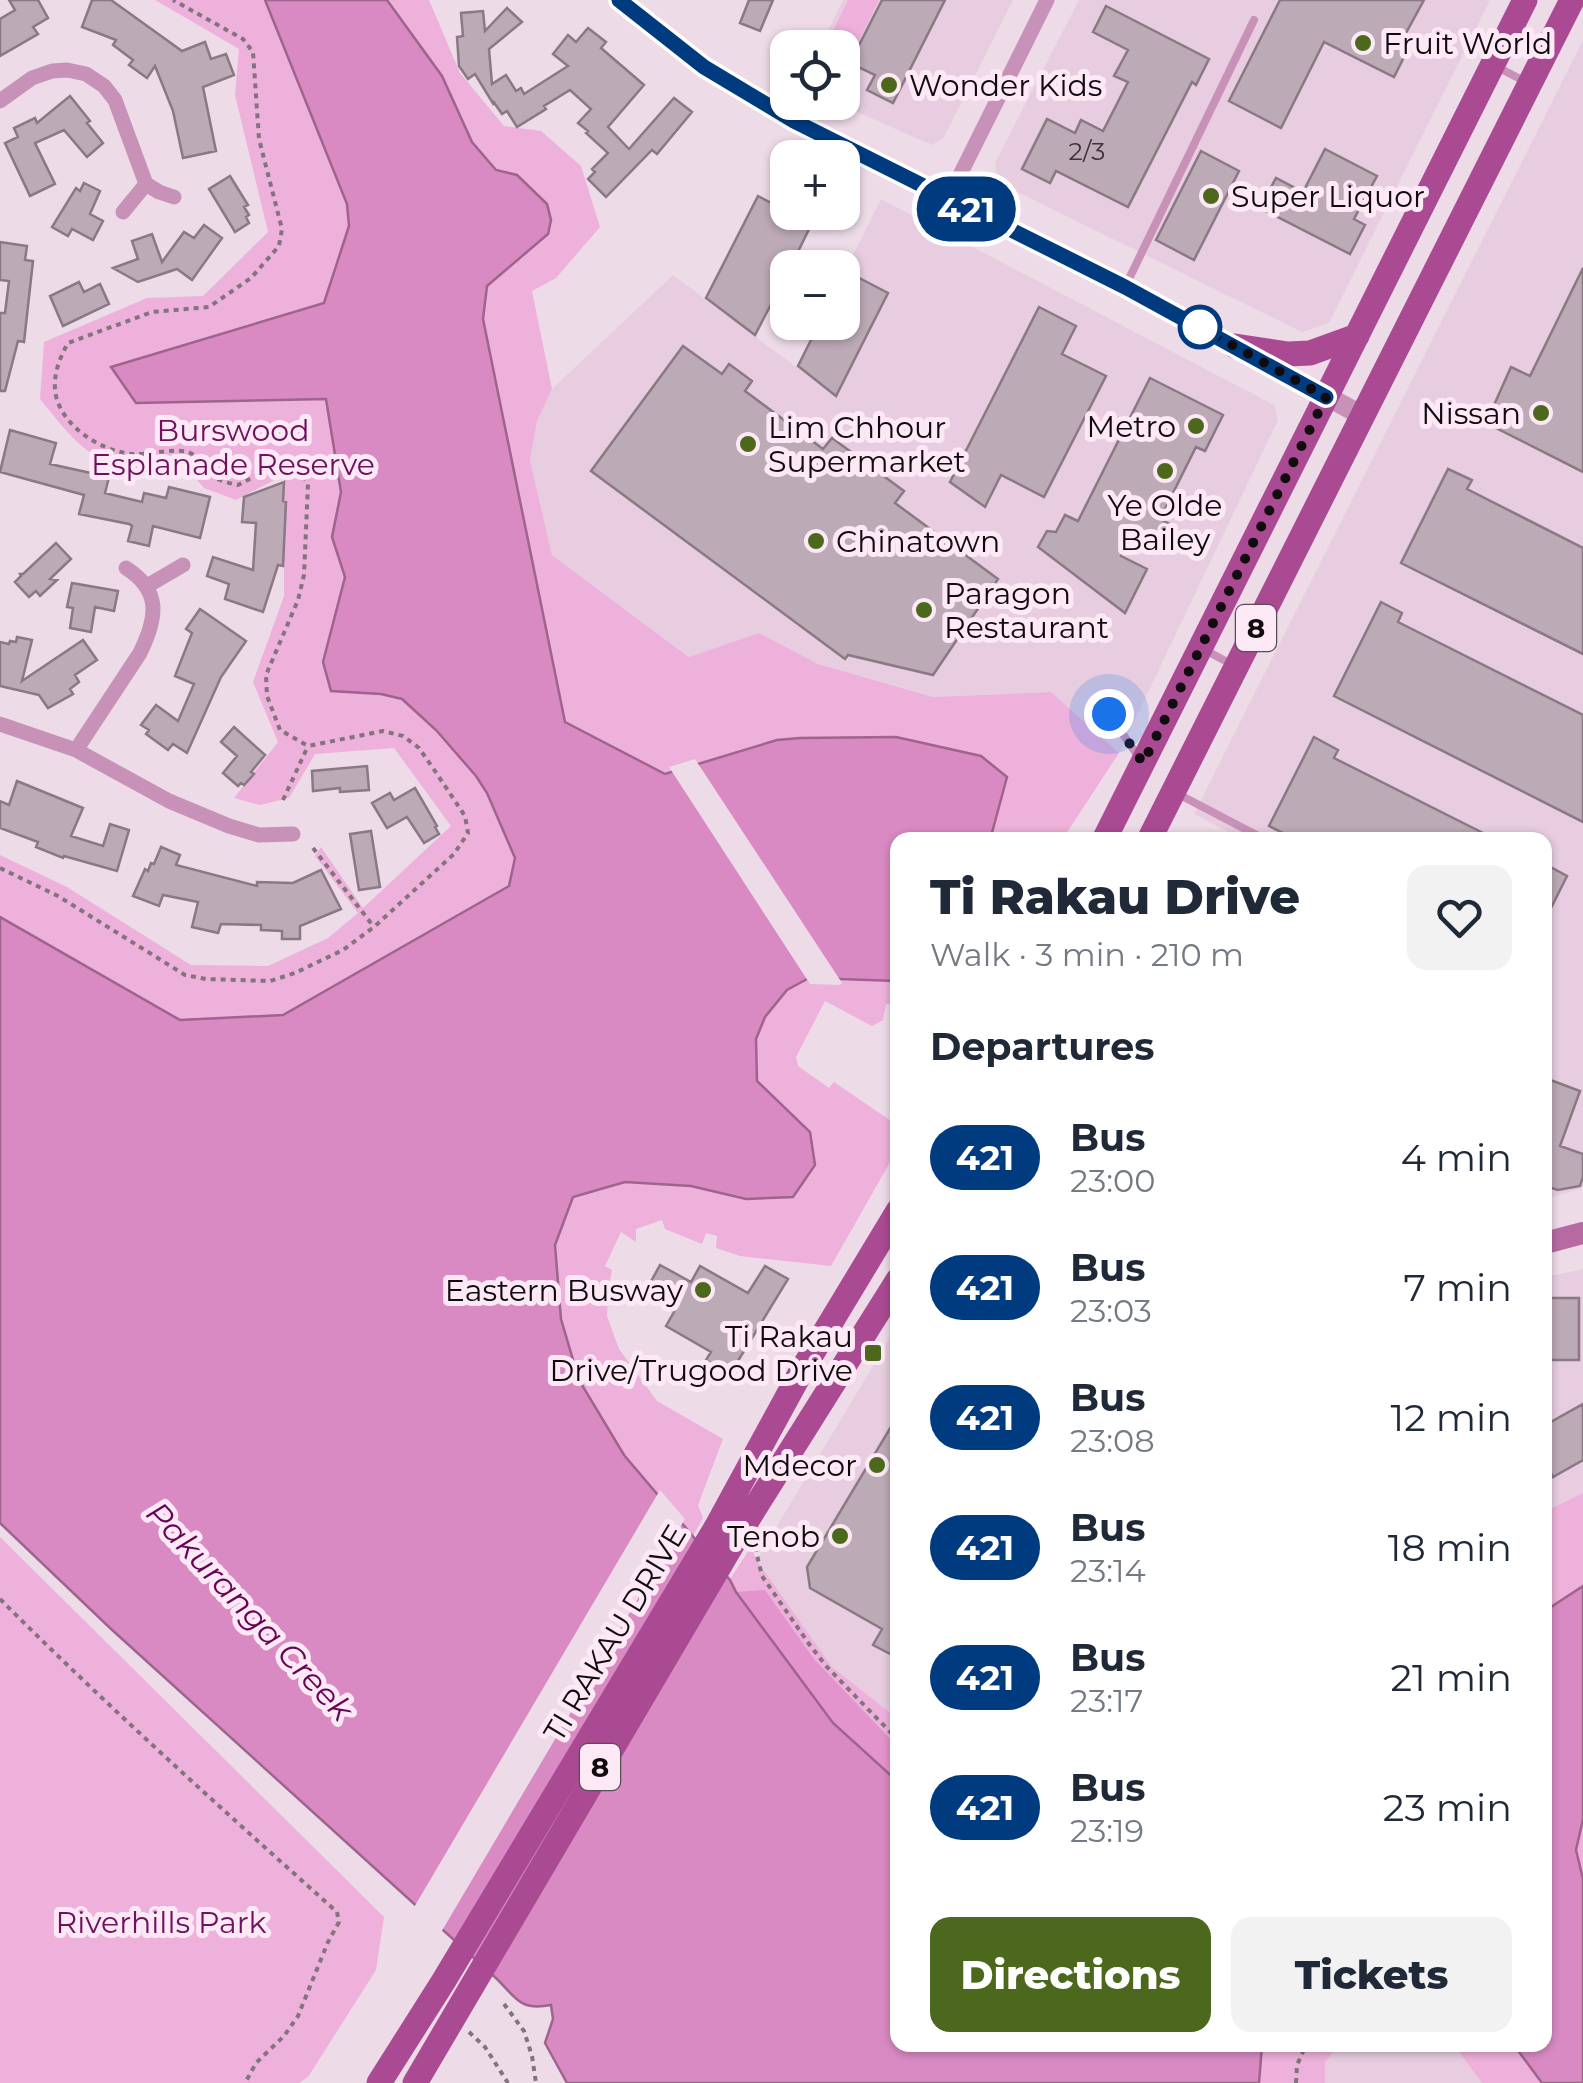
<!DOCTYPE html>
<html lang="en">
<head>
<meta charset="utf-8">
<style>
	body { margin:0; font-family:Montserrat,sans-serif; background:#f2f2f3; color:#1f2937; height:100vh; display:flex; flex-direction:column; font-size:38px; white-space:nowrap }
	* { box-sizing:border-box; margin:0 }
	p { font-size:32px; color:#747a83 }
	.icon { flex:none; width:55px; height:55px; fill:none; stroke:currentColor; stroke-width:2; stroke-linecap:round; stroke-linejoin:round }
	.map { position:relative; flex:1; overflow:hidden }
	.panel { position:absolute; left:890px; top:832px; width:662px; height:1220px; display:flex; flex-direction:column; background:#fff; border-radius:20px; box-shadow:0 2px 8px #0004 }
	.panel>* { flex:none }
	.badge { padding:0 20px; border-radius:32px; font-size:35px; line-height:65px }
	.tools { position:absolute; left:770px; top:30px; display:grid; gap:20px }
	.tools a { display:grid; place-items:center; width:90px; height:90px; border-radius:20px; background:#fff; box-shadow:0 2px 8px #0004; font-size:50px }
	.you { position:absolute; width:50px; height:50px; margin:-25px; border:8px solid #fff; border-radius:50%; background:#1a73e8; box-shadow:0 0 0 15px #1a73e833 }
	.map>.badge { position:absolute; translate:-50% -50%; box-shadow:0 0 0 5px #fff }
	h2 { padding:0 40px; font-size:38px; line-height:90px }
	.round { display:grid; place-items:center; flex:none; width:105px; height:105px; border-radius:20px; background:#f2f2f3 }
	.overview { display:flex; align-items:center; justify-content:space-between; height:170px; padding:0 40px }
	h1 { font-size:48px; font-weight:800; line-height:75px }
	.action { display:flex; gap:20px; margin-top:auto; padding:20px 40px }
	.action a { flex:1; height:115px; border-radius:20px; background:#4c681c; color:#fff; font-size:40px; font-weight:800; line-height:115px; text-align:center }
	.action a+a { background:#f2f2f3; color:#1f2937 }
	ul { padding:0; list-style:none }
	li { display:flex; align-items:center; gap:30px; height:130px; padding:0 40px }
	li div { flex:1 }
	li b { display:block; font-size:38px }
	li em { font-style:normal }
	li .badge { min-width:110px; font-weight:700; text-align:center }
	.map>svg:first-child { display:block }
	.built { fill:#e7cddf }
	.green { fill:#eeb1db }
	.forest { fill:#e494cd }
	.water { fill:#d98ac3; stroke:#9d648d; stroke-width:2.5 }
	.pier { fill:#eedbe8 }
	.building { fill:#bcaab6; stroke:#8a7985; stroke-width:2.5 }
	.lines { fill:none; stroke-linecap:round; stroke-linejoin:round }
	.path { stroke:#81747d; stroke-width:4; stroke-dasharray:5 5; stroke-linecap:butt }
	.service { stroke:#c892b8; stroke-width:8 }
	.minor { stroke:#c892b8; stroke-width:15 }
	.tertiary { stroke:#c892b8; stroke-width:20 }
	.secondary { stroke:#b76aa2; stroke-width:22 }
	.primary { stroke:#aa4a93; stroke-width:25 }
	.line-casing { stroke:#fff; stroke-width:22 }
	.line { stroke:#003b80; stroke-width:15 }
	.walk { stroke:#110b0f; stroke-width:10; stroke-dasharray:0 18 }
	.poi-dot { fill:#4c681c; stroke:#fce9f5; stroke-width:4 }
	.stop-dot { fill:#fff; stroke:#003b80; stroke-width:5 }
	.labels { text-anchor:middle; dominant-baseline:central; stroke-width:10; stroke-linejoin:round; paint-order:stroke }
	.number-label { font-size:25px; fill:#3c3339 }
	.shield { fill:#fce9f5; stroke:#584e54; stroke-width:2.5 }
	.shield-label { font-size:28px; font-weight:bold; fill:#110b0f }
	.poi-label { font-size:30px; fill:#110b0f; stroke:#fce9f5; text-anchor:start }
	.park-label { font-size:30px; fill:#6f115d; stroke:#fce9f5 }
	.street-label { font-size:30px; fill:#110b0f; stroke:#fce9f5 }
	.water-label { font-size:32px; font-style:italic; fill:#660354; stroke:#fce9f5 }
</style>
</head>
<body>
<div class="map">
<svg width="1583" height="2083" viewBox="0 0 1583 2083">
	<rect width="100%" height="100%" fill="#eedbe8"/>
	<!-- built -->
	<path class="built" d="M 843,0 L 1013,0 L 944,137 L 932,145 L 837,103 L 842,102 L 842,48 L 819,48 Z
		M 1079,0 L 1490,0 L 1329,323 L 1302,332 L 997,182 L 995,163 Z
		M 1583,40 L 1583,1188 L 1545,1199 L 1545,840 L 1244,840 L 1194,814 Z
		M 881,199 L 1274,405 L 1278,420 L 1119,753 L 1051,692 L 933,697 L 818,664 L 759,633 L 690,657 L 552,555 L 530,459 L 537,421 L 552,389 L 673,275 L 796,367 L 819,323 L 842,322 L 843,275 Z
		M 1583,1269 L 1583,1493 L 1550,1509 L 1545,1526 L 1545,1277 Z
		M 897,1326 L 897,1718 L 832,1667 L 756,1561 Z
		M 1339,2045 L 1454,2045 L 1482,2083 L 1325,2083 L 1325,2062 Z"/>
	<!-- green -->
	<path class="green" d="M 155,0 L 429,0 L 460,73 L 504,126 L 541,131 L 581,166 L 600,227 L 556,278 L 532,291 L 552,389 L 537,421 L 530,460 L 552,555 L 689,657 L 759,633 L 818,664 L 933,697 L 1051,692 L 1119,753 L 1062,840 L 898,840 L 897,1005 L 886,1004 L 883,1020 L 872,1026 L 825,1001 L 796,1057 L 798,1066 L 829,1088 L 834,1082 L 897,1125 L 897,1150 L 831,1266 L 740,1256 L 716,1248 L 717,1236 L 706,1233 L 702,1244 L 665,1229 L 662,1220 L 636,1229 L 636,1242 L 621,1232 L 605,1266 L 612,1270 L 608,1291 L 607,1316 L 619,1349 L 657,1401 L 723,1439 L 698,1505 L 703,1518 L 693,1536 L 730,1579 L 751,1547 L 757,1561 L 832,1667 L 897,1718 L 897,1894 L 0,1200 L 0,855 L 67,887 L 191,965 L 268,966 L 328,938 L 358,913 L 315,856 L 321,847 L 363,908 L 451,826 L 394,748 L 315,754 L 289,798 L 260,805 L 234,798 L 278,742 L 253,682 L 284,596 L 284,475 L 236,500 L 204,488 L 184,465 C 166,466 145,471 127,468 C 87,462 64,428 40,399 L 44,342 L 147,298 L 203,296 L 268,232 L 235,95 L 239,49 Z
		M 848,0 L 879,0 L 856,47 L 831,35 Z
		M 1583,1493 L 1583,2083 L 1482,2083 L 1454,2045 L 1545,2045 L 1545,1526 L 1550,1509 Z
		M 0,1537 L 384,1917 L 376,1970 L 308,2077 L 299,2083 L 0,2083 Z
		M 1020,2045 L 1339,2045 L 1325,2062 L 1325,2083 L 1037,2083 Z"/>
	<!-- forest -->
	<path class="forest" d="M 765,1590 L 814,1659 L 897,1746 L 897,1768 L 893,1777 L 833,1723 L 736,1592 Z"/>
	<!-- water -->
	<path class="water" d="M 265,0 L 387,0 L 442,76 L 472,142 L 496,170 L 517,175 L 547,204 L 551,220 L 548,234 L 487,286 L 483,319 L 565,722 L 665,774 L 777,740 L 800,738 L 896,737 L 981,756 L 1007,777 L 990,840 L 898,840 L 897,981 L 809,978 L 787,990 L 765,1017 L 756,1039 L 757,1081 L 810,1132 L 815,1165 L 793,1197 L 746,1199 L 691,1186 L 625,1182 L 573,1197 L 555,1245 L 561,1319 L 579,1380 L 624,1455 L 730,1580 L 736,1592 L 833,1723 L 897,1781 L 898,2045 L 1262,2045 L 1259,2083 L 567,2083 L 545,2043 L 553,2019 L 551,2005 C 520,2011 517,1999 497,1979 L 110,1628 L 0,1523 L 0,917 L 180,1020 L 283,1015 L 509,886 L 515,858 L 487,793 L 476,776 L 436,730 L 402,699 L 381,694 L 331,691 L 323,662 L 345,577 L 332,537 L 341,492 L 326,399 L 136,403 L 111,367 L 324,303 L 349,226 L 347,204 Z
		M 1583,1586 L 1583,1819 L 1576,1850 L 1583,1879 L 1583,2083 L 1542,2083 L 1514,2045 L 1545,2045 L 1545,1611 Z"/>
	<!-- pier -->
	<path class="pier" d="M 695,759 L 842,983 L 840,985 L 810,984 L 669,767 Z
		M 660,1490 L 685,1519 L 440,1934 L 413,1909 Z"/>
	<!-- building -->
	<path class="building" d="M 9,0 L 38,0 L 48,18 L 33,27 L 38,34 L 0,56 L 0,19 L 15,10 Z
		M 92,0 L 111,0 L 182,51 L 205,42 L 211,59 L 226,54 L 234,75 L 203,87 L 216,151 L 183,158 L 173,111 L 155,66 L 147,78 L 129,65 L 133,60 L 113,45 L 116,40 L 82,27 Z
		M 749,0 L 773,0 L 760,31 L 740,23 Z
		M 882,0 L 945,0 L 893,103 L 867,90 L 875,75 L 850,63 Z
		M 1280,0 L 1424,0 L 1406,33 L 1414,37 L 1394,77 L 1324,42 L 1281,128 L 1229,101 Z
		M 1106,6 L 1209,59 L 1196,85 L 1192,82 L 1128,207 L 1056,171 L 1050,183 L 1022,169 L 1047,119 L 1075,133 L 1081,120 L 1103,131 L 1128,82 L 1114,76 L 1128,50 L 1093,32 Z
		M 507,8 L 522,22 L 489,49 L 492,84 L 506,75 L 516,91 L 521,88 L 524,94 L 568,66 L 553,54 L 568,35 L 576,42 L 588,28 L 606,42 L 601,48 L 644,85 L 608,127 L 629,149 L 674,98 L 692,112 L 657,154 L 652,150 L 606,197 L 588,179 L 595,172 L 592,169 L 608,153 L 586,133 L 588,131 L 578,123 L 591,109 L 570,90 L 544,106 L 546,109 L 517,127 L 507,111 L 502,114 L 493,101 L 494,105 L 475,74 L 468,79 L 459,66 L 457,37 L 463,36 L 461,13 L 483,11 L 485,31 Z
		M 70,96 L 90,121 L 87,123 L 103,143 L 87,157 L 64,130 L 35,143 L 55,184 L 30,196 L 5,143 L 18,137 L 14,128 L 35,118 L 37,123 Z
		M 1325,149 L 1377,176 L 1354,219 L 1365,225 L 1350,254 L 1260,208 L 1276,178 L 1303,192 Z
		M 1201,151 L 1239,171 L 1194,260 L 1156,240 Z
		M 230,176 L 248,205 L 244,207 L 249,215 L 246,217 L 249,223 L 235,232 L 209,189 Z
		M 84,183 L 100,191 L 90,214 L 103,221 L 93,240 L 72,229 L 68,236 L 52,227 L 76,188 L 80,191 Z
		M 758,196 L 788,212 L 812,223 L 790,268 L 788,268 L 788,272 L 755,335 L 706,298 Z
		M 204,225 L 222,238 L 192,280 L 177,269 L 138,282 L 113,268 L 138,259 L 132,241 L 152,234 L 162,262 L 184,232 L 194,238 Z
		M 0,242 L 27,246 L 25,260 L 33,261 L 24,342 L 18,341 L 5,391 L 0,391 L 0,313 L 5,313 L 9,281 L 0,280 Z
		M 1583,268 L 1583,472 L 1486,423 L 1511,367 L 1530,376 Z
		M 842,269 L 888,293 L 836,396 L 798,366 L 820,322 L 842,322 Z
		M 79,282 L 84,292 L 100,284 L 109,304 L 63,326 L 50,296 Z
		M 1039,307 L 1076,326 L 1062,354 L 1106,376 L 1044,497 L 1001,475 L 985,507 L 950,482 Z
		M 683,346 L 722,374 L 729,364 L 752,381 L 745,391 L 823,449 L 832,438 L 904,491 L 895,503 L 998,579 L 933,675 L 848,655 L 845,659 L 591,471 Z
		M 1150,378 L 1223,415 L 1205,451 L 1196,447 L 1160,519 L 1174,526 L 1166,544 L 1136,528 L 1121,556 L 1147,569 L 1125,613 L 1038,547 L 1047,531 L 1056,532 L 1065,515 L 1078,521 Z
		M 10,430 L 56,443 L 50,464 L 109,477 L 105,493 L 142,502 L 144,493 L 166,498 L 169,487 L 210,497 L 200,538 L 153,526 L 149,546 L 128,541 L 132,526 L 129,524 L 79,514 L 84,495 L 0,472 Z
		M 1448,469 L 1472,480 L 1467,489 L 1583,548 L 1583,654 L 1401,563 Z
		M 284,482 L 283,501 L 286,502 L 283,566 L 278,565 L 263,612 L 225,599 L 229,584 L 207,576 L 213,557 L 253,570 L 256,523 L 242,522 L 244,497 Z
		M 56,543 L 71,559 L 50,579 L 57,580 L 40,596 L 36,591 L 29,597 L 15,582 L 21,576 L 20,574 L 23,574 Z
		M 72,583 L 118,591 L 114,611 L 95,607 L 91,632 L 70,628 L 73,608 L 67,607 Z
		M 1381,602 L 1402,613 L 1398,622 L 1583,715 L 1583,822 L 1334,696 Z
		M 200,609 L 246,641 L 221,677 L 187,753 L 173,744 L 168,750 L 146,734 L 149,730 L 141,725 L 156,705 L 178,721 L 194,684 L 175,676 L 192,633 L 186,629 Z
		M 17,637 L 32,640 L 22,681 L 83,640 L 97,660 L 75,675 L 79,682 L 70,689 L 73,694 L 48,708 L 39,695 L 0,686 L 0,642 L 9,644 L 10,641 L 16,642 Z
		M 234,727 L 265,755 L 251,772 L 254,774 L 244,785 L 241,783 L 238,786 L 223,773 L 237,756 L 221,742 Z
		M 1314,737 L 1338,750 L 1334,758 L 1497,840 L 1297,840 L 1269,826 Z
		M 367,766 L 369,790 L 340,792 L 340,788 L 313,791 L 312,771 Z
		M 17,781 L 83,808 L 71,836 L 103,846 L 110,824 L 129,830 L 117,871 L 64,856 L 63,858 L 36,847 L 38,842 L 0,828 L 0,801 L 9,805 Z
		M 415,788 L 437,826 L 435,827 L 439,834 L 424,843 L 407,817 L 387,828 L 372,803 L 390,793 L 394,800 Z
		M 371,831 L 380,887 L 359,890 L 350,834 Z
		M 161,847 L 180,855 L 176,865 L 257,886 L 257,882 L 293,883 L 321,870 L 341,909 L 300,926 L 300,939 L 282,939 L 282,931 L 261,930 L 261,925 L 221,924 L 218,933 L 192,927 L 198,902 L 163,895 L 159,906 L 133,896 L 145,869 L 148,871 L 151,863 L 154,864 Z
		M 1545,864 L 1567,876 L 1545,920 Z
		M 1545,1078 L 1580,1091 L 1560,1146 L 1583,1154 L 1583,1177 L 1580,1186 L 1558,1190 L 1545,1186 Z
		M 660,1265 L 691,1282 L 700,1266 L 748,1293 L 765,1266 L 788,1279 L 730,1374 L 706,1360 L 711,1352 L 666,1326 L 674,1312 L 644,1294 Z
		M 1545,1298 L 1579,1298 L 1579,1360 L 1545,1360 Z
		M 1583,1404 L 1583,1460 L 1553,1477 L 1548,1467 L 1549,1423 Z
		M 898,1415 L 898,1658 L 873,1645 L 882,1629 L 810,1588 L 807,1567 Z"/>
	<g class="lines">
		<!-- path -->
		<path class="path" d="M 283,800 L 308,746
			M 313,848 L 374,927
			M 0,868 L 58,896 L 185,975 L 206,979 L 270,981 L 295,973 L 343,950 L 374,927 L 454,854 L 468,833 L 465,816 L 435,771 L 419,748 L 403,736 L 383,731 L 308,746 L 280,730 L 267,696 L 266,675 L 298,600 L 304,575 L 308,484 L 296,463 L 284,461 L 238,485 C 229,483 216,480 209,474 C 201,467 200,456 188,452 C 171,448 150,455 133,454 C 102,452 63,427 56,396 C 52,377 59,359 68,343 L 152,312 L 209,307 L 251,278 L 279,246 L 282,229 L 259,139 L 253,52 L 243,39 L 173,0
			M 755,1547 L 762,1576 L 809,1644 L 827,1667 L 898,1740
			M 0,1599 C 108,1707 223,1810 337,1912 L 339,1922 L 328,1942 L 298,2016 L 284,2036 L 256,2063 L 245,2083
			M 504,2004 L 524,2031 L 532,2056 L 536,2083
			M 469,2032 L 485,2047 L 508,2083
			M 1296,2083 L 1297,2065 L 1306,2045"/>
		<!-- service -->
		<path class="service" d="M 1499,68 L 1526,82
			M 1127,283 L 1254,20
			M 1205,650 L 1233,665
			M 1109,714 L 1140,759
			M 1178,794 L 1266,840"/>
		<!-- minor -->
		<path class="minor" d="M 0,101 L 32,78 L 52,71 L 67,70 L 86,74 L 104,86 L 115,100 L 146,184 L 159,192 L 174,197
			M 948,199 L 1047,0
			M 123,212 L 146,184
			M 147,586 L 183,565
			M 0,724 L 76,750 L 169,801 L 229,826 L 259,835 L 293,834
			M 76,750 L 140,653 C 157,618 162,591 126,568"/>
		<!-- tertiary -->
		<path class="tertiary" d="M 619,0 L 704,67 L 803,126 L 1125,287 L 1363,416"/>
		<!-- secondary -->
		<path class="secondary" d="M 1545,1243 L 1583,1233"/>
		<!-- primary -->
		<path class="primary" d="M 1235,346 L 1288,354 L 1310,353 L 1357,336
			M 1104,840 L 1525,0
			M 1149,840 L 1572,0
			M 379,2083 L 443,1982 L 717,1526 L 802,1370 L 898,1211
			M 415,2083 L 736,1538 L 898,1280"/>
	</g>
	<g class="lines">
		<defs>
			<path id="line" d="M 619,0 L 704,67 L 794,121 L 1125,287 L 1326,397"/>
		</defs>
		<!-- line casing -->
		<use href="#line" class="line-casing"/>
		<!-- line -->
		<use href="#line" class="line"/>
		<!-- walk -->
		<path class="walk" d="M 1109,714 L 1143,763 L 1326,397 L 1200,327"/>
	</g>
	<!-- markers -->
	<g class="poi-dot">
		<circle cx="1363" cy="43" r="10"/>
		<circle cx="889" cy="85" r="10"/>
		<circle cx="1211" cy="196" r="10"/>
		<circle cx="1541" cy="413" r="10"/>
		<circle cx="1196" cy="426" r="10"/>
		<circle cx="748" cy="444" r="10"/>
		<circle cx="1165" cy="471" r="10"/>
		<circle cx="816" cy="541" r="10"/>
		<circle cx="924" cy="610" r="10"/>
		<circle cx="703" cy="1290" r="10"/>
		<rect x="863" y="1343" width="20" height="20" rx="5"/>
		<circle cx="877" cy="1465" r="10"/>
		<circle cx="840" cy="1536" r="10"/>
	</g>
	<circle class="stop-dot" cx="1200" cy="327" r="20"/>
	<g class="labels">
		<!-- number labels -->
		<g class="number-label">
			<text x="1087" y="151">2/3</text>
		</g>
		<!-- shield labels -->
		<g class="shield">
			<rect x="1236" y="605" width="40" height="46" rx="8"/>
			<rect x="580" y="1744" width="40" height="46" rx="8"/>
		</g>
		<g class="shield-label">
			<text x="1256" y="628">8</text>
			<text x="600" y="1767">8</text>
		</g>
		<!-- poi labels -->
		<g class="poi-label">
			<text x="1383" y="43">Fruit World</text>
			<text x="909" y="85">Wonder Kids</text>
			<text x="1231" y="196">Super Liquor</text>
			<text x="1521" y="413" text-anchor="end">Nissan</text>
			<text x="1176" y="426" text-anchor="end">Metro</text>
			<text x="768" y="427">Lim Chhour<tspan x="768" dy="34">Supermarket</tspan></text>
			<text x="1165" y="505" text-anchor="middle">Ye Olde<tspan x="1165" dy="34">Bailey</tspan></text>
			<text x="836" y="541">Chinatown</text>
			<text x="944" y="593">Paragon<tspan x="944" dy="34">Restaurant</tspan></text>
			<text x="683" y="1290" text-anchor="end">Eastern Busway</text>
			<text x="853" y="1336" text-anchor="end">Ti Rakau<tspan x="853" dy="34">Drive/Trugood Drive</tspan></text>
			<text x="857" y="1465" text-anchor="end">Mdecor</text>
			<text x="820" y="1536" text-anchor="end">Tenob</text>
		</g>
		<!-- park labels -->
		<g class="park-label">
			<text x="233" y="430">Burswood<tspan x="233" dy="34">Esplanade Reserve</tspan></text>
			<text x="161" y="1922">Riverhills Park</text>
		</g>
		<!-- street labels -->
		<g class="street-label">
			<text transform="translate(615 1633) rotate(-59)">TI RAKAU DRIVE</text>
		</g>
		<!-- water labels -->
		<g class="water-label">
			<text transform="translate(250 1611) rotate(47)">Pakuranga Creek</text>
		</g>
	</g>
</svg>
<div class="tools">
<a><svg class="icon" aria-label="locate" viewBox="0 0 24 24"><circle cx="12" cy="12" r="6"/><path d="M12 2v4M12 18v4M2 12h4M18 12h4"/></svg></a>
<a>+</a>
<a>−</a>
</div>
<div class="you" style="left:1109px;top:714px"></div>
<b class="badge" style="left:966px;top:209px;background:#003b80;color:#fff">421</b>
<section class="panel">
<div class="overview"><div><h1>Ti Rakau Drive</h1><p>Walk · 3 min · 210 m</p></div><a class="round"><svg class="icon" aria-label="heart" viewBox="0 0 24 24"><path d="M12 20l-8-8c-3-5 5-10 8-4 3-6 11-1 8 4z"/></svg></a></div>
<h2>Departures</h2>
<ul>
<li><span class="badge" style="background:#003b80;color:#fff">421</span><div><b>Bus</b><p>23:00</p></div><em>4 min</em></li>
<li><span class="badge" style="background:#003b80;color:#fff">421</span><div><b>Bus</b><p>23:03</p></div><em>7 min</em></li>
<li><span class="badge" style="background:#003b80;color:#fff">421</span><div><b>Bus</b><p>23:08</p></div><em>12 min</em></li>
<li><span class="badge" style="background:#003b80;color:#fff">421</span><div><b>Bus</b><p>23:14</p></div><em>18 min</em></li>
<li><span class="badge" style="background:#003b80;color:#fff">421</span><div><b>Bus</b><p>23:17</p></div><em>21 min</em></li>
<li><span class="badge" style="background:#003b80;color:#fff">421</span><div><b>Bus</b><p>23:19</p></div><em>23 min</em></li>
</ul>
<div class="action"><a>Directions</a><a>Tickets</a></div>
</section>
</div>
</body>
</html>
